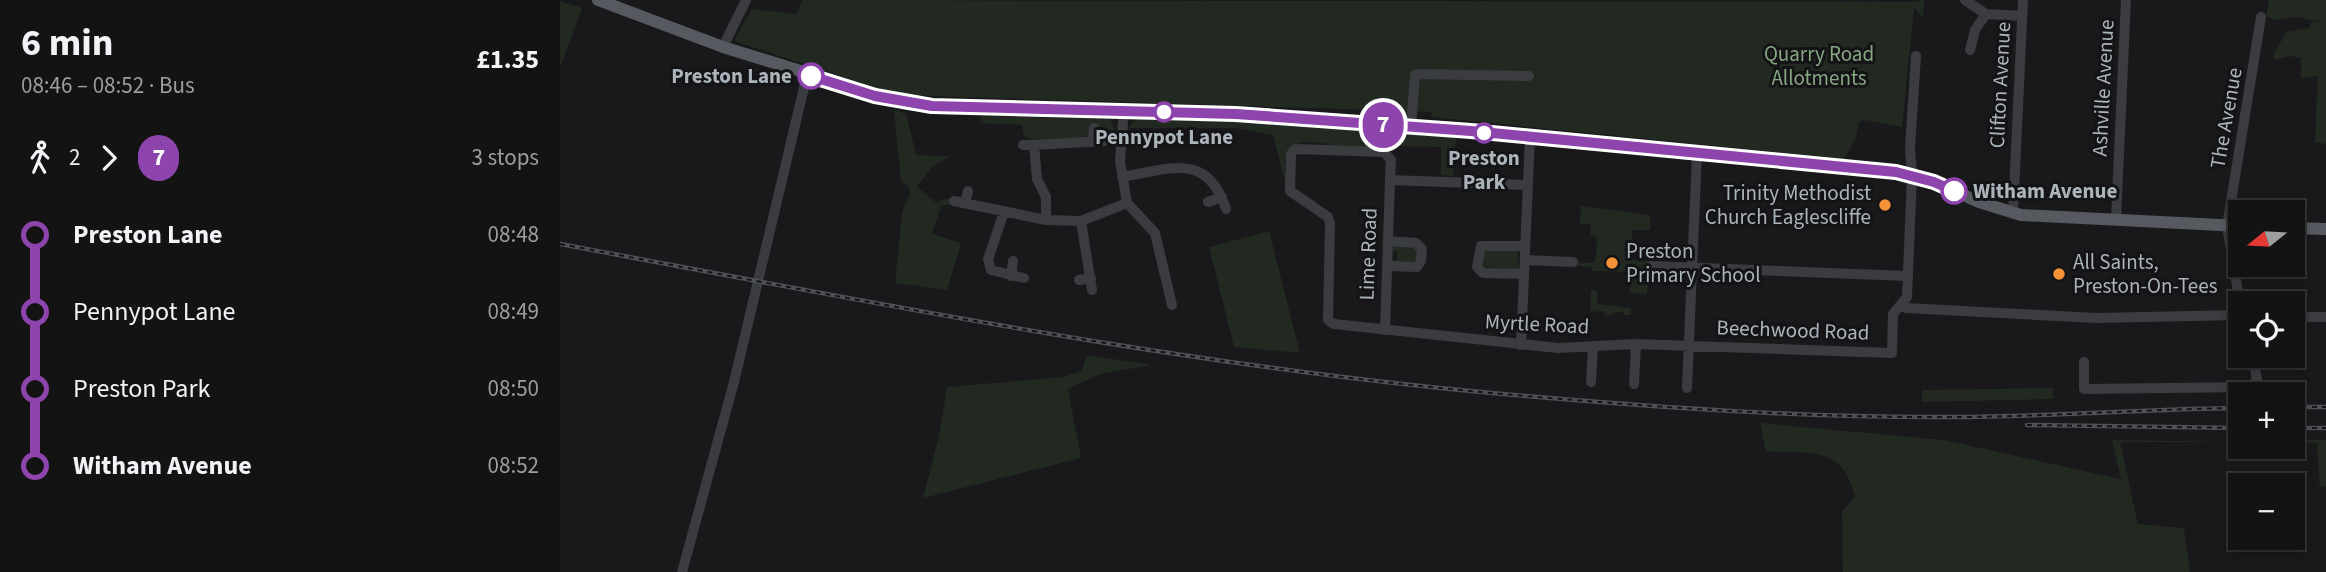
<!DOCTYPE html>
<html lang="en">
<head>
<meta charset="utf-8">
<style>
	body { margin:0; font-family:"Source Sans 3",sans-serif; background:#202022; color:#f1f3f6; height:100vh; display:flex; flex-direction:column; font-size:26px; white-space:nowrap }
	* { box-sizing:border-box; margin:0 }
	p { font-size:23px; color:#9d9ea0 }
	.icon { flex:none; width:38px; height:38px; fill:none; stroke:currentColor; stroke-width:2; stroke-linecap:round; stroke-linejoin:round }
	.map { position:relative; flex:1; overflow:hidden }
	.drawer { display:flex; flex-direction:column; background:#131314; width:560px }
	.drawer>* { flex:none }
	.badge { padding:0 14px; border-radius:23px; font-size:24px; line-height:46px }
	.needle { width:46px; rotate:252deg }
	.buttons { position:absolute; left:1668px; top:200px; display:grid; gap:14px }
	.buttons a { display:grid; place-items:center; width:77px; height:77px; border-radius:0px; background:#131314; box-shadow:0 4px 10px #0003,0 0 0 2px #323234; font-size:35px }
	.map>.badge { position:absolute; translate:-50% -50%; box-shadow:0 0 0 4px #fff }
	.legs { display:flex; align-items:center; gap:10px; height:77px; padding:0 21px; font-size:23px }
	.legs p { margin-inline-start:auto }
	.summary { display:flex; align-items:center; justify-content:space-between; height:119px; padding:0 21px }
	h1 { font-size:38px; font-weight:700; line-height:52px }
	ul { padding:0 21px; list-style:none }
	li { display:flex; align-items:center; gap:24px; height:77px; font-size:26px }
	li i { display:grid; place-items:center; width:10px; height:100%; margin:0 9px; background:currentColor }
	li i::after { content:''; width:18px; height:18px; margin:-9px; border:5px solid; border-radius:50%; background:#131314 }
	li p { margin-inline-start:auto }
	li:first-child i { background:linear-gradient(#0000 50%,currentColor 0) }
	li:last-child i { background:linear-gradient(currentColor 50%,#0000 0) }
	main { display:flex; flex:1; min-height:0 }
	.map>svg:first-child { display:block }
	.green { fill:#212921 }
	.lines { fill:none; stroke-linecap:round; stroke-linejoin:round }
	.minor { stroke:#3a3c40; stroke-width:10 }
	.major { stroke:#56595f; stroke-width:12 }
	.rail-casing { stroke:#4d5055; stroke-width:4.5 }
	.rail { stroke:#141416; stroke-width:2; stroke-dasharray:5; stroke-linecap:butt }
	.line-1-casing { stroke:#fff; stroke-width:16 }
	.line-1 { stroke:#8e44ad; stroke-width:10 }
	.stop-1-dot { fill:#fff; stroke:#8e44ad; stroke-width:3.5 }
	.poi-dot { fill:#f49238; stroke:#141416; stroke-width:2.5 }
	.labels { text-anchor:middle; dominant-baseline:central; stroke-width:6; stroke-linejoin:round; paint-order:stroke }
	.park-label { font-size:21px; fill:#86a682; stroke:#141416 }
	.stop-label { font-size:21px; font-weight:bold; fill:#abb3bb; stroke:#141416 }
	.street-label { font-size:21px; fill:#abb3bb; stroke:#141416 }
	.poi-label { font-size:21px; fill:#abb3bb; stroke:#141416; text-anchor:start }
</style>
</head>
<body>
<main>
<section class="drawer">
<div class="summary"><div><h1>6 min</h1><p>08:46 – 08:52 · Bus</p></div><b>£1.35</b></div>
<div class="legs"><svg class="icon" aria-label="walk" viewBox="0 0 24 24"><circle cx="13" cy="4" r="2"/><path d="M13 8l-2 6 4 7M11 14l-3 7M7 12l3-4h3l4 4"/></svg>2<svg class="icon" aria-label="forward" viewBox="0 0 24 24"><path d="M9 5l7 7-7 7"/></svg><b class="badge" style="background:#8e44ad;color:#fff">7</b><p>3 stops</p></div>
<ul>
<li><i style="color:#8e44ad"></i><b>Preston Lane</b><p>08:48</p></li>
<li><i style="color:#8e44ad"></i><span>Pennypot Lane</span><p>08:49</p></li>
<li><i style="color:#8e44ad"></i><span>Preston Park</span><p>08:50</p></li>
<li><i style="color:#8e44ad"></i><b>Witham Avenue</b><p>08:52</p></li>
</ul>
</section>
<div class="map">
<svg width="1766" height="572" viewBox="0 0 1766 572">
	<rect width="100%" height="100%" fill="#19191b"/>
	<!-- green -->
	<path class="green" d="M 242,0 L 1351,2 L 1364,0 L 1363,18 L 1354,7 L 1342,127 L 1305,120 L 1299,122 L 1295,140 L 1284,159 L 872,117 L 871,112 L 845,111 L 339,95 L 174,41 L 192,9 L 237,14 Z
		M 1709,0 L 1766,0 L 1766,144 L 1755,142 L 1758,76 L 1741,79 L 1741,58 L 1730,56 L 1714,60 L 1713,56 L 1726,32 L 1750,28 L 1751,22 L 1761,22 L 1736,17 L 1717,20 L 1706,16 Z
		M 0,1 L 22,8 L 0,68 Z
		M 334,110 L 346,114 L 356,155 L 391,156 L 373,166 L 357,187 L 377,203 L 384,199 L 394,199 L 393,204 L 381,206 L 372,234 L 401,243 L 387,290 L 335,283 L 342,212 L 350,193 L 348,186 L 341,182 Z
		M 421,116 L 550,119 L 556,132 L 555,143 L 546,143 L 537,133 C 513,140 487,149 464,136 L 462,125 L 420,123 Z
		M 579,119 L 724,123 L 896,137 L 893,176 L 881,175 L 881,147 L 833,146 L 825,150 C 810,144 798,149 783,147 C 768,145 743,136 730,148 C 723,154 726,177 726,186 L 713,135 L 675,128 L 569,128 L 572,122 Z
		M 1021,206 L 1090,215 L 1090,230 L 1072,230 L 1072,260 L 1089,261 L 1087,294 L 1070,293 L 1070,272 L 1032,271 L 1032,268 L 1016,265 L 1016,262 L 1032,263 L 1036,259 L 1037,237 L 1031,236 L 1030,224 L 1020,224 Z
		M 709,231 L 740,353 L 674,347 L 649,247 Z
		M 831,245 L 857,248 L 857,261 L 833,263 L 831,260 L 837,260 L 837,251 L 831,251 Z
		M 921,250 L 958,250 L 958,270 L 924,267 L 920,264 Z
		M 1031,290 L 1037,291 L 1037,304 L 1071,308 L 1071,315 L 1064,315 L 1064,311 L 1045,316 L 1044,311 L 1030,312 Z
		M 527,355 L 592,365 L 540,374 L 508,389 L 521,458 L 363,498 L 379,436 L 387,387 L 503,377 L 522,371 Z
		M 1493,388 L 1493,399 L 1362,402 L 1362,390 Z
		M 1200,423 L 1384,440 L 1561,479 L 1552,440 L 1680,442 L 1560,442 L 1578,524 L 1624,528 L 1630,572 L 1283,572 L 1282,512 L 1295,496 C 1281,444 1252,455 1206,451 Z
		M 1732,440 L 1766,440 L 1766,486 L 1760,487 L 1757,443 L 1733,443 Z"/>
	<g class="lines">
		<!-- minor -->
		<path class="minor" d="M 1405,0 L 1426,14 L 1462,16
			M 163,47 L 186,0
			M 1410,50 L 1415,30 L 1426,14
			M 851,127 L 855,75 L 858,74 L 969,76
			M 533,140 L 534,128
			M 463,145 L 474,145
			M 562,177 C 610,169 647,151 666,209
			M 968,185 L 830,180 L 831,160 L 824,152 L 735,149 L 731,154 L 730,191 L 768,217 L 770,223 L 768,320 L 774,324 L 998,348 L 1076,344 L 1332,353 L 1333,314 L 1347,297 L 1352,175 L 1350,148 L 1356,56
			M 394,201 L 486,220 L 521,221 L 567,203 L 560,161 L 564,110
			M 648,202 L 662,197
			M 405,203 L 408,191
			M 567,203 L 595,233 L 612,305
			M 444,212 L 428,259 L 431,270 L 464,278
			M 1453,214 L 1463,0
			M 1556,219 L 1566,0
			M 486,220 L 486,197 L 477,179 L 474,145 L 544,141
			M 521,221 L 532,290
			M 965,260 L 1013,262
			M 828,266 L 857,267 L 861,261 L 862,249 L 856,243 L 828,241
			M 1091,266 L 1347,276
			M 964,274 L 923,273 L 917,267 L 921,246 L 965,246
			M 451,276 L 453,261
			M 519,280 L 531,278
			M 1680,303 L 1667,226 L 1701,17
			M 1341,304 L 1346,308 L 1536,318 L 1680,315
			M 1732,317 L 1766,317
			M 825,330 L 830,180
			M 961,345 L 970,137
			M 1524,362 L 1524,389 L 1691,387 L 1697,379 L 1692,355
			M 1031,382 L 1033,347
			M 1074,384 L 1076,344
			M 1127,388 L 1137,153
			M 122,572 L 174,382 L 247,75"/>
		<!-- major -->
		<path class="major" d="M 38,0 L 163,47 L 347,104 L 460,110 L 676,114 L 911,131 L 1336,172 L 1374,182 L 1419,202 L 1461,215 L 1680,226
			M 1732,228 L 1766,229"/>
		<defs>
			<path id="rail" d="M 0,244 C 321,304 640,369 966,396 C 1107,408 1250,418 1391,417 C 1487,417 1584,409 1680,408
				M 1732,407 L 1766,407
				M 1467,425 L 1680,428
				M 1732,428 L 1766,428"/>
		</defs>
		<!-- rail casing -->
		<use href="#rail" class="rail-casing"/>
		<!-- rail -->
		<use href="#rail" class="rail"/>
	</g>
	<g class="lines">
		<defs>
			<path id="line-1" d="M 251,76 L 315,96 L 372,106 L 676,114 L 911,131 L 1336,172 L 1374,182 L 1394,191"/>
		</defs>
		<!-- line-1 casing -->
		<use href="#line-1" class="line-1-casing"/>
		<!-- line-1 -->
		<use href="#line-1" class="line-1"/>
	</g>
	<!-- markers -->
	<g class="stop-1-dot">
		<circle cx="251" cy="76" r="12"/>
		<circle cx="604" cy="112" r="9"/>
		<circle cx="924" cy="133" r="9"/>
		<circle cx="1394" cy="191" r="12"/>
	</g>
	<g class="poi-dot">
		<circle cx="1325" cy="205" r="7"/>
		<circle cx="1052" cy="263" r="7"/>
		<circle cx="1499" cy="274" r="7"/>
	</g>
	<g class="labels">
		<!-- park labels -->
		<g class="park-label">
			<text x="1259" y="54">Quarry Road<tspan x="1259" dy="24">Allotments</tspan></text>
		</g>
		<!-- stop labels -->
		<g class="stop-label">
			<text x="232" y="76" text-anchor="end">Preston Lane</text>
			<text x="604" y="137">Pennypot Lane</text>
			<text x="924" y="158">Preston<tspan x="924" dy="24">Park</tspan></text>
			<text x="1413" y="191" text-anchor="start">Witham Avenue</text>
		</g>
		<!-- street labels -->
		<g class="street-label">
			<text transform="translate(1440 85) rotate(-87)">Clifton Avenue</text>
			<text transform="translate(1543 88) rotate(-87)">Ashville Avenue</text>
			<text transform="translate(1666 118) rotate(-80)">The Avenue</text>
			<text transform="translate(808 254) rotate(-88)">Lime Road</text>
			<text transform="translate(977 324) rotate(3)">Myrtle Road</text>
			<text transform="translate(1233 330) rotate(2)">Beechwood Road</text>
		</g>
		<!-- poi labels -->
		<g class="poi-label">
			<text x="1311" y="193" text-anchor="end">Trinity Methodist<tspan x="1311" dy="24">Church Eaglescliffe</tspan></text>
			<text x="1066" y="251">Preston<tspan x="1066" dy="24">Primary School</tspan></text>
			<text x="1513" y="262">All Saints,<tspan x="1513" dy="24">Preston-On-Tees</tspan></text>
		</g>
	</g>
</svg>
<div class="buttons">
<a><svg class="needle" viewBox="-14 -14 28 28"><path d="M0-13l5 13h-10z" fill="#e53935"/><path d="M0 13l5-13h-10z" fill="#9d9ea0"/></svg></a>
<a><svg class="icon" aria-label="locate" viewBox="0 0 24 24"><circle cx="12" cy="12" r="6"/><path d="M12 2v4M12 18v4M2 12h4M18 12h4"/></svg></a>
<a>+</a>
<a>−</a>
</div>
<b class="badge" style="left:823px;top:125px;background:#8e44ad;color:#fff">7</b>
</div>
</main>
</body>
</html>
